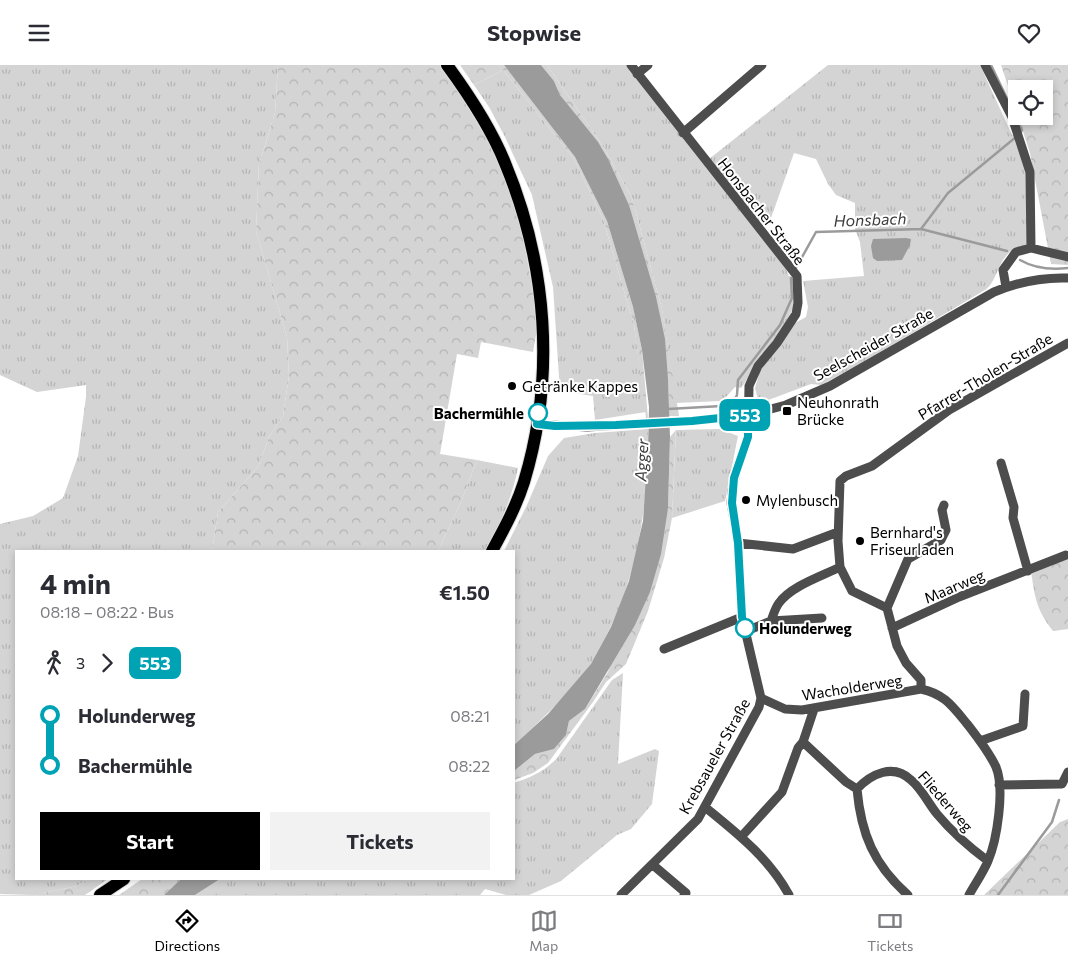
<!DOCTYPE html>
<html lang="en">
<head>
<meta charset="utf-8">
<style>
	body { margin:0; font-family:Commissioner,sans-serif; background:#f2f2f3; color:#2b2b33; height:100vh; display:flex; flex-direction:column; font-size:19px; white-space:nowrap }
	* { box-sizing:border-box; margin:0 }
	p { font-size:16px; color:#7c7c81 }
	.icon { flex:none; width:28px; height:28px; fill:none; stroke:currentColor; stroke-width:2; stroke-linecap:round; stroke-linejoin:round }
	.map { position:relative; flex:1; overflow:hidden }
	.panel { position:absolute; left:15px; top:485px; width:500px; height:330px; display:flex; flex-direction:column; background:#fff; border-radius:0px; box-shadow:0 2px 8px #0003 }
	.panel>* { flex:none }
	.badge { padding:0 10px; border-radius:8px; font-size:18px; line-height:32px }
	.controls { position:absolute; left:1008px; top:15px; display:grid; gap:10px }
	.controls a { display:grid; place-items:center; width:45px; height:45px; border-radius:0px; background:#fff; box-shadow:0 2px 8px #0003; font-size:25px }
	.map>.badge { position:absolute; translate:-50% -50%; box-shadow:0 0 0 2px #fff }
	.legs { display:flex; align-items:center; gap:8px; height:55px; padding:0 25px; font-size:16px }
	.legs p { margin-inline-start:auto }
	.summary { display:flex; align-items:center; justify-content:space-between; height:85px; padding:0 25px }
	h1 { font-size:28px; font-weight:700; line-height:38px }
	.cta { display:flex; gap:10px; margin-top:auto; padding:10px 25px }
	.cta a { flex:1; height:58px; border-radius:0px; background:#000; color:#fff; font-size:20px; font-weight:700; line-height:58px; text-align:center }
	.cta a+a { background:#f2f2f3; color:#2b2b33 }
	ul { padding:0 25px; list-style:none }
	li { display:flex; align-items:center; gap:18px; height:50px; font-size:19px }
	li i { display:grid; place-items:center; width:8px; height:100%; margin:0 6px; background:currentColor }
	li i::after { content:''; width:12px; height:12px; margin:-6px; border:4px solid; border-radius:50%; background:#fff }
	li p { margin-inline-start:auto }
	li:first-child i { background:linear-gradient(#0000 50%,currentColor 0) }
	li:last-child i { background:linear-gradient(currentColor 50%,#0000 0) }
	header { display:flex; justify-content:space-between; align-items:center; height:65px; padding:0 25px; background:#fff; font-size:22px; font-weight:700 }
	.tab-bar { display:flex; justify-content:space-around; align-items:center; height:70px; border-top:1px solid #e1e1e2; background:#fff; font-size:14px; color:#7c7c81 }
	.tab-bar a { display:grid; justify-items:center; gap:2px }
	.tab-bar .active { color:#000 }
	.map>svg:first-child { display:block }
	.grass { fill:url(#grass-tufts) }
	.forest { fill:url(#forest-crowns) }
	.water { fill:#9b9b9b }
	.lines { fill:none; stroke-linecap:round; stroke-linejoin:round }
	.stream { stroke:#9b9b9b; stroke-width:2.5 }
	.major-casing { stroke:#dbdbdb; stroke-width:14 }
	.minor { stroke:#4d4d4d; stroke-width:9 }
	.major { stroke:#000; stroke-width:12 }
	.line-1-casing { stroke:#fff; stroke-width:11 }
	.line-1 { stroke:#00a3b4; stroke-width:8 }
	.poi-dot { fill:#000; stroke:#fff; stroke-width:2 }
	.stop-1-dot { fill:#fff; stroke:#00a3b4; stroke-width:2.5 }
	.labels { text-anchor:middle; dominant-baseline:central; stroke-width:4; stroke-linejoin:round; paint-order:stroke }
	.street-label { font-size:15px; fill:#000; stroke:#fff }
	.poi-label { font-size:15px; fill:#000; stroke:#fff; text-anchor:start }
	.stop-label { font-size:15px; font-weight:bold; fill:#000; stroke:#fff; text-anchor:end }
	.water-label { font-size:16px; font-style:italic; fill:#3c3c3c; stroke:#fff }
</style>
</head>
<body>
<header><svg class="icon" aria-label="menu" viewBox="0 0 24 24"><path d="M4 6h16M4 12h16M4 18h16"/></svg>Stopwise<svg class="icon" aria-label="heart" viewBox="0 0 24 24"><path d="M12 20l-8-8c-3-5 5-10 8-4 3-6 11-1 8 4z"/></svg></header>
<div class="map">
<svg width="1068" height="830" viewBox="0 0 1068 830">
	<defs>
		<pattern id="grass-tufts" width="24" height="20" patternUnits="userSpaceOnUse" patternTransform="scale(1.25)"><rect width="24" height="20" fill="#d4d4d4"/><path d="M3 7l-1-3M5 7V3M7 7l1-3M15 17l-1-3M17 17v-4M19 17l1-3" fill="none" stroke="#b4b4b4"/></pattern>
		<pattern id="forest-crowns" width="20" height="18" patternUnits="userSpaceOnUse" patternTransform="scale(1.25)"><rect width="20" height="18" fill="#d4d4d4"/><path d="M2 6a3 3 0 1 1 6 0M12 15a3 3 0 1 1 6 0" fill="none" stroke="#b4b4b4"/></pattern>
	</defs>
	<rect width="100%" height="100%" fill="#fff"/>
	<!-- grass -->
	<path class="grass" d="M 0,0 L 278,0 L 275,48 L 259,99 L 256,166 L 287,272 L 289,311 L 283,351 L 269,372 L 258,402 L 218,447 L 212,486 L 16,486 L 16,814 L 88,814 L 77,821 L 33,830 L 0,829 L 0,459 L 33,451 L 63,433 L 78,391 L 86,332 L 86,320 L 37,327 L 0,310 Z
		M 547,0 L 627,0 L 785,202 L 789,211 L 795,213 L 796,237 L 785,259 L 741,323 L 735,322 L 727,331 L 720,336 L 676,338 L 662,244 L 632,133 L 604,83 Z
		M 828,0 L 980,0 L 1012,70 L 1017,67 L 1027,107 L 1029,180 C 1024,182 1017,183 1013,185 C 998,193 998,216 985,225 L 858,300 L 821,320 L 811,319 L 763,337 L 758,334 L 755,323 L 760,306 L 795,258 L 806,252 L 808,242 L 803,216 L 864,211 L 860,177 L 855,164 L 855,138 L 836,130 L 828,119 L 816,94 L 794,88 L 771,153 L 762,159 L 709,94 Z
		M 503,5 L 574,94 L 603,154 L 634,260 L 646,347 L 595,355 L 593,331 L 560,326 L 553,222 L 532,130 L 505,72 L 489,42 L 474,20 Z
		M 648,364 C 649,437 638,513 603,577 C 598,585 595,594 590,601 C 567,630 541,656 514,680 L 514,486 L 504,486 L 527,440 L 548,391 L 564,373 L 595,368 Z
		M 720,364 L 738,371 L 725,436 L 672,453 L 676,365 Z
		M 477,395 L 518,403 C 512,433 500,459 486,486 L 438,486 L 461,437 Z
		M 623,608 L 618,699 L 655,684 L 659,686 L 652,739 L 631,764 L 617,770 L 561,816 L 529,830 L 506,830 L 485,824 L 480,830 L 195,830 L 220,814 L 514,814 L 514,718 C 531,712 544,707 557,693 L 612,615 Z"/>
	<!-- forest -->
	<path class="forest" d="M 278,0 L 441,0 L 490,76 L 520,153 L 535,239 L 537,264 L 533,287 L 481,277 L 478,293 L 457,289 L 440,389 L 477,395 L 461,437 L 438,486 L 212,486 L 218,447 L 258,402 L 269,372 L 283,351 L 289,311 L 287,272 L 256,166 L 259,99 L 275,48 Z
		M 460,0 L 504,0 L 575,92 L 607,156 L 633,242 L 642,285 L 648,353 L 646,353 L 634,260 L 603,154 L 574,94 L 503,5 L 474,20 Z
		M 541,0 L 547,0 L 604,83 L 632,133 L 662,244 L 679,351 L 669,351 L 668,314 L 629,140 L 602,84 L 560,30 L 554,16 Z
		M 1001,0 L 1068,0 L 1068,200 L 1051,199 L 1030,88 L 1018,51 L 1044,51 L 1044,24 L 1016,24 L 1016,45 Z
		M 676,365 L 672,453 L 664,493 L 648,546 L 626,599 L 606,617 L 593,637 L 548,698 L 533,708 L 514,715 L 514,706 L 535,689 L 554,684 L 566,670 L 569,656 L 585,644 L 608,607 L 668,443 L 670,372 Z
		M 1068,490 L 1068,564 L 1053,566 C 1036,544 1035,533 1031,506 Z
		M 1068,754 L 1068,830 L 984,830 L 1060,757 Z
		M 88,814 L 108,814 L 85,830 L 33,830 L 77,821 Z
		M 142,814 L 181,814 L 164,830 L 119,830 Z"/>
	<!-- water -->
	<path class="water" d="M 504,0 L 541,0 L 554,16 L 560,30 L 598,77 L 608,94 L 629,140 L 656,232 L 665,274 L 668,314 L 670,372 L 668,443 L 661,489 L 650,527 L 635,560 L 585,644 L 569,656 L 566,670 L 554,684 L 535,689 L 514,706 L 514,680 L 548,649 L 591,599 L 611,562 L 629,516 L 643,456 L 648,382 L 649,342 L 642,285 L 633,242 L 607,156 L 575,92 Z
		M 906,173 L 911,174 L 910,180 L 902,195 L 877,196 L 873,193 L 871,181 L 873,174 Z
		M 181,814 L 220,814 L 195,830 L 164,830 Z"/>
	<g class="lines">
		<!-- stream -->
		<path class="stream" d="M 991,0 L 1022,65 L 1021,67
			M 921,164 L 1007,186
			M 1020,195 C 1034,203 1052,205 1068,203
			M 796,203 L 816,167 L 921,164 L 948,128 L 1016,72
			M 668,344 L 722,341 L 733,338 L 737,330 L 738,315 L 780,260 L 792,233 L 791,213
			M 998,830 L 1052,757 L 1059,735"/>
		<defs>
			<path id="major" d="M 447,0 C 469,30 491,63 505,98 C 547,199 556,311 524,417 C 516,442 504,464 492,486
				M 100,830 L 124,814"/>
		</defs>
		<!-- major casing -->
		<use href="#major" class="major-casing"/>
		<!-- minor -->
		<path class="minor" d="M 985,0 L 1012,52 L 1030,107 L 1031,183
			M 637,9 L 648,0
			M 683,68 L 762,0
			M 1006,222 L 1003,205 L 1016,187 L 1031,183 L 1068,192
			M 537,359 L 587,362 L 692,356 L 748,350 L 786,340 L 830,321 L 994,227 C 1018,217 1041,212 1068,213
			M 1001,398 L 1014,442 L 1013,453 L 1028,506
			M 738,478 L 793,484 L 838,467
			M 887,543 L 908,494 L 941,475 L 946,465 L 942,445 L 944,440
			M 771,556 L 822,553
			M 892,563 L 959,532 L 1066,490
			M 746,566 L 771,556 C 773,551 775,543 779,538 C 791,521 822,511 840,502
			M 664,584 L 742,552
			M 761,633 L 785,644 L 802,645 L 921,624
			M 814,644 L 803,677 L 846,717 L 857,724
			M 980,676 L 1023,661 L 1025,629
			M 999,720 L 1062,719 L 1068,707
			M 705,742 C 737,768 769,793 789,830
			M 741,772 L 782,727 L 798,683 L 803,677
			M 653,800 L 686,828 L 684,830
			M 621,830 L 698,754 L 759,642 L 761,633 L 742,552 L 738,478 L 731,438 L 732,425 L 738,400 L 748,372 L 749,321 L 758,301 L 777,278 L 796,249 L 798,238 L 797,211 L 631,0
			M 908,830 C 874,800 861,769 857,724 C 871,709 893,698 911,715 C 922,724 928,738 937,749 C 952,767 969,782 988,796
			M 969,830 C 975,819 983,808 988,796 C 997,775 1005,724 996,702 C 989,687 978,673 968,660 C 953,642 945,629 921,624 L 921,615 L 906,598 L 897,581 L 887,543 L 852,526 L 840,502 L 838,476 L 840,416 L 846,411 L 872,401 L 949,345 L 1068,278"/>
		<!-- major -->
		<use href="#major" class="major"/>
	</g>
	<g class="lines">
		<defs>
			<path id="line-1" d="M 538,348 L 537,359 L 555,361 L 616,360 L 692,356 L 748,350 L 748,372 L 734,413 L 732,438 L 738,478 L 742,552 L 745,563"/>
		</defs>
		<!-- line-1 casing -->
		<use href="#line-1" class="line-1-casing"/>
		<!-- line-1 -->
		<use href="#line-1" class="line-1"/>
	</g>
	<!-- markers -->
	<g class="poi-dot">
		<circle cx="512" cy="321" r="5"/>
		<rect x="782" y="341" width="10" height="10" rx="2.5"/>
		<circle cx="746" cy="435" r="5"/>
		<circle cx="860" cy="476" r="5"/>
	</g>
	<g class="stop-1-dot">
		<circle cx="538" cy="348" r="9"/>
		<circle cx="745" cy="563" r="9"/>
	</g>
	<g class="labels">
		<!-- street labels -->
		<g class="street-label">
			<text transform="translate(762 146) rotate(52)">Honsbacher Straße</text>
			<text transform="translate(873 279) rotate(-29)">Seelscheider Straße</text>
			<text transform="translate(985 311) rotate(-31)">Pfarrer-Tholen-Straße</text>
			<text transform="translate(954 521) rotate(-23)">Maarweg</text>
			<text transform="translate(852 622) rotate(-9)">Wacholderweg</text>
			<text transform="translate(714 691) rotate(-61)">Krebsaueler Straße</text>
			<text transform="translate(946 736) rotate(49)">Fliederweg</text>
		</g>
		<!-- poi labels -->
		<g class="poi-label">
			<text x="522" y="321">Getränke Kappes</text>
			<text x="797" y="337">Neuhonrath<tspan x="797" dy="17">Brücke</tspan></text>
			<text x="756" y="435">Mylenbusch</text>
			<text x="870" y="467">Bernhard's<tspan x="870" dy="17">Friseurladen</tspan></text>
		</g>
		<!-- stop labels -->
		<g class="stop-label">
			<text x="524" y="348">Bachermühle</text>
			<text x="759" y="563" text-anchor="start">Holunderweg</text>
		</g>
		<!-- water labels -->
		<g class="water-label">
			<text transform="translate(870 154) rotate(-2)">Honsbach</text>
			<text transform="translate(641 395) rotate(-87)">Agger</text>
		</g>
	</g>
</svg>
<div class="controls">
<a><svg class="icon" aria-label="locate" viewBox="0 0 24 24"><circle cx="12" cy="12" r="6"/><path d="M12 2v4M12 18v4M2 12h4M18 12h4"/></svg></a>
</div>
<b class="badge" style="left:745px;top:350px;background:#00a3b4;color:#fff">553</b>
<section class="panel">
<div class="summary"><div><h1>4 min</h1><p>08:18 – 08:22 · Bus</p></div><b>€1.50</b></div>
<div class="legs"><svg class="icon" aria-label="walk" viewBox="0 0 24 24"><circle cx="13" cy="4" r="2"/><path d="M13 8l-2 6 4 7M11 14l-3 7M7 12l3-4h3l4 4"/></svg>3<svg class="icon" aria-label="forward" viewBox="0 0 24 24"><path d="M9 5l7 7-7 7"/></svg><b class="badge" style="background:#00a3b4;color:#fff">553</b></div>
<ul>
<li><i style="color:#00a3b4"></i><b>Holunderweg</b><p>08:21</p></li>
<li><i style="color:#00a3b4"></i><b>Bachermühle</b><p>08:22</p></li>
</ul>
<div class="cta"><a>Start</a><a>Tickets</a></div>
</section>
</div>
<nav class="tab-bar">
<a class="active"><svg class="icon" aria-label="directions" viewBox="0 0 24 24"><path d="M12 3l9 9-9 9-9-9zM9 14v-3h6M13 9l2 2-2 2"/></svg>Directions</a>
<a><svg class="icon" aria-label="map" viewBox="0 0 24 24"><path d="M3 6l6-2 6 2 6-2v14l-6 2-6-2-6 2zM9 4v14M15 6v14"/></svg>Map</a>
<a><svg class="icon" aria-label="tickets" viewBox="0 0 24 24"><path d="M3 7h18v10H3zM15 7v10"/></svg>Tickets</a>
</nav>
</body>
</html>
